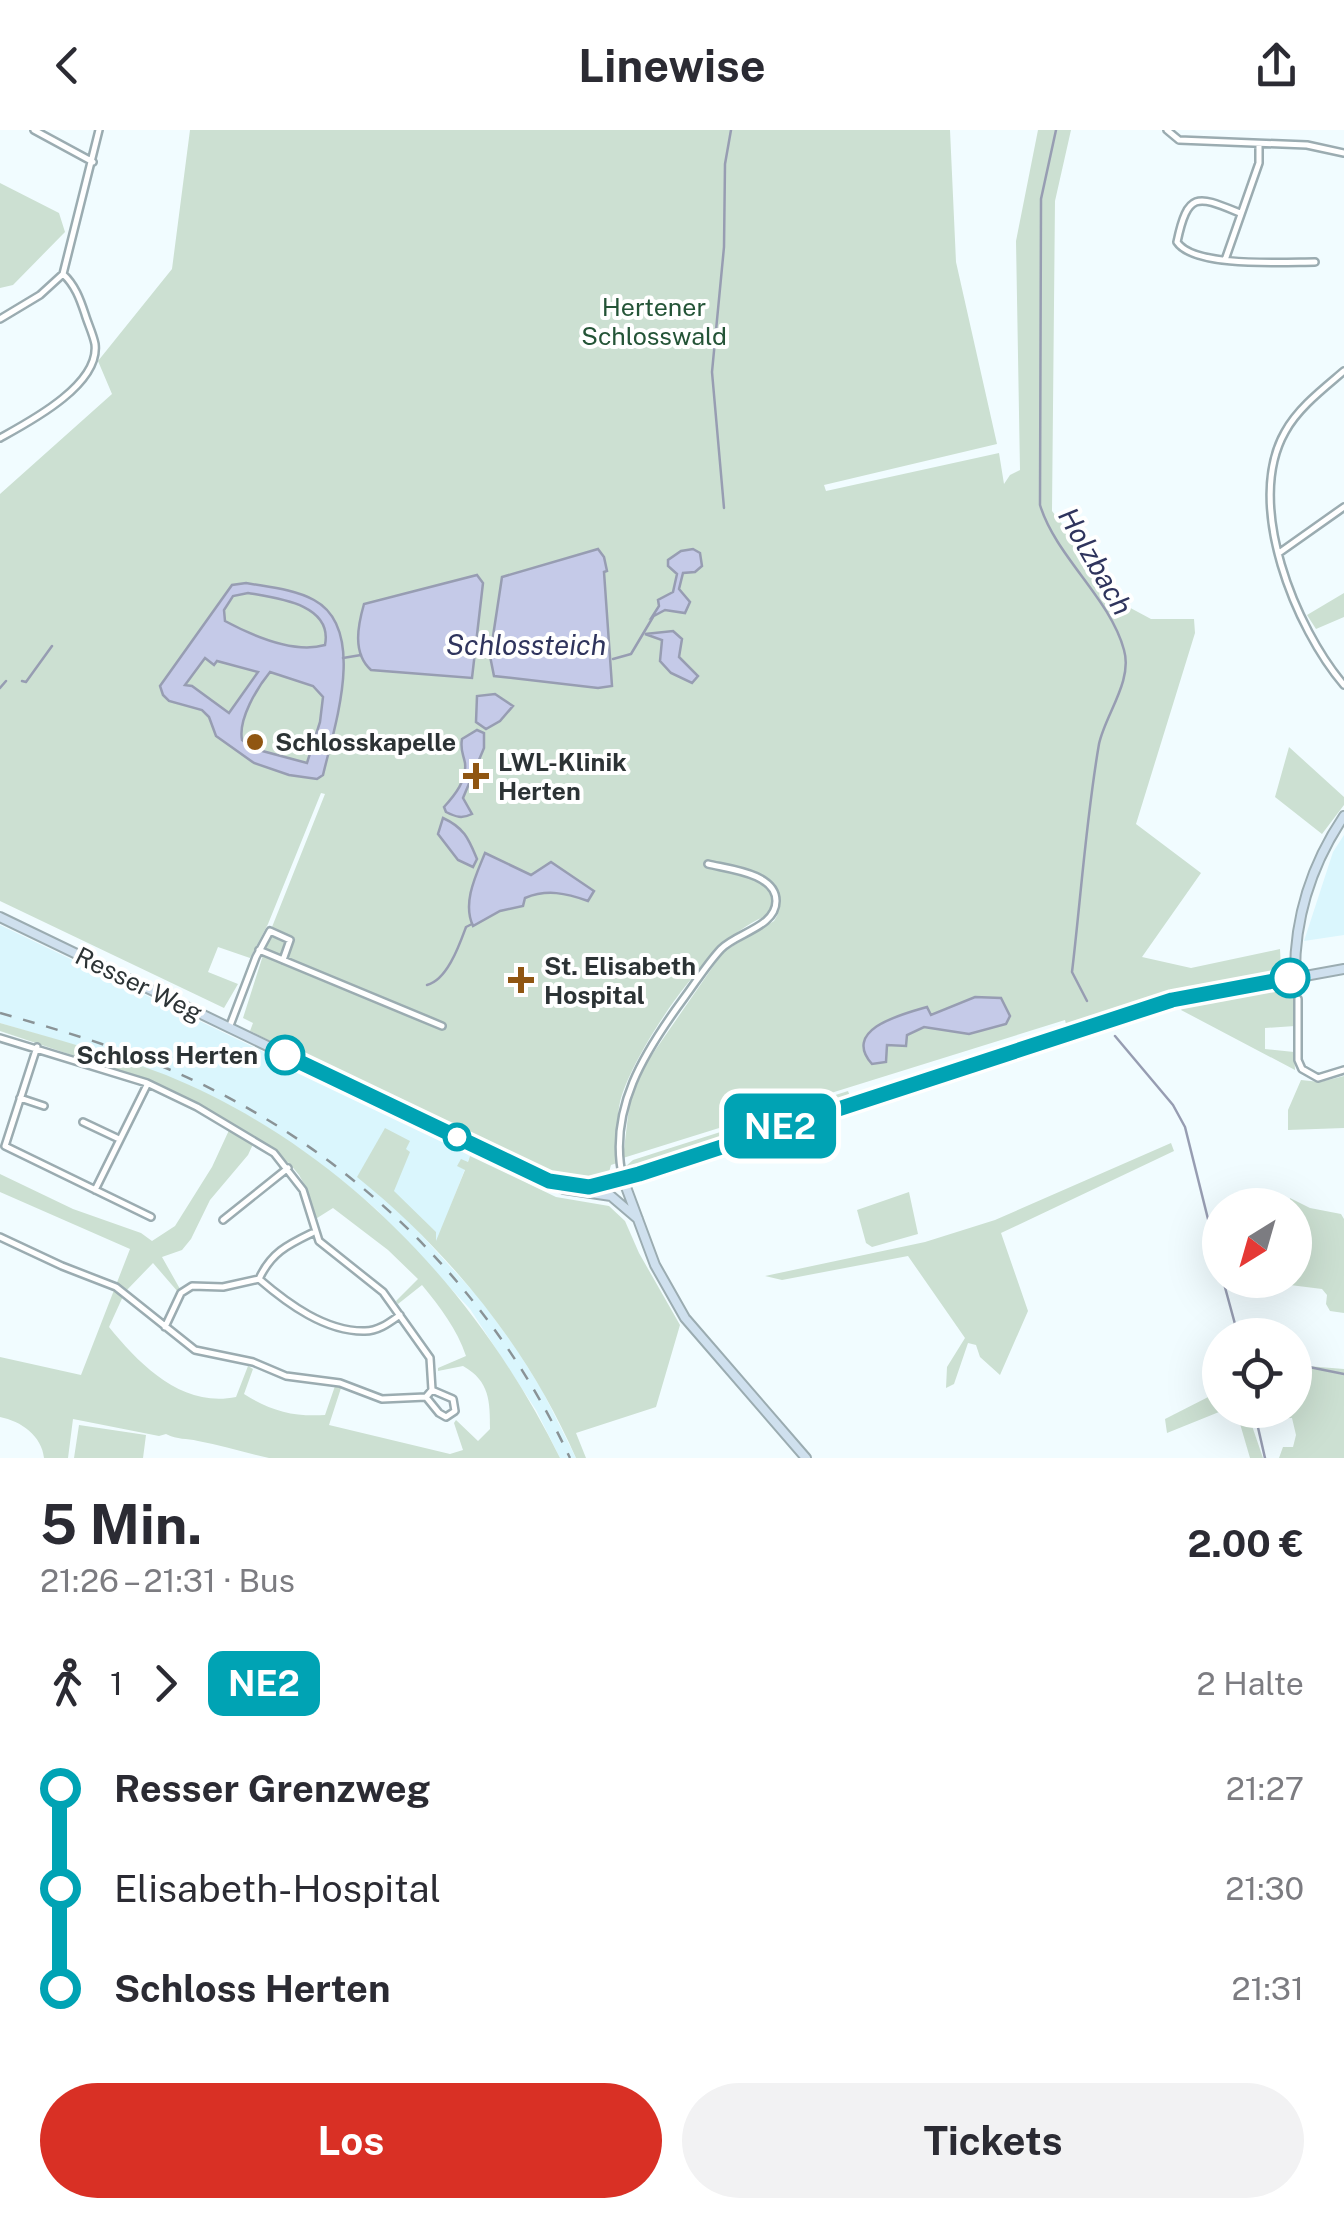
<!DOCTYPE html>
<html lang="de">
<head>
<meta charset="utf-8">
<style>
	body { margin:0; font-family:"Public Sans",sans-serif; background:#f2f2f3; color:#2b2b33; height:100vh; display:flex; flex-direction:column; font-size:38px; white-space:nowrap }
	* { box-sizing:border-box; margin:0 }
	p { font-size:32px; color:#7c7c81 }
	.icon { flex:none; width:55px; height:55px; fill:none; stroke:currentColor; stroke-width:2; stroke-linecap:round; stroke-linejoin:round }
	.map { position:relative; height:1328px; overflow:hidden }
	.panel { display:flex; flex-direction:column; background:#fff; flex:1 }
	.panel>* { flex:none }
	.badge { padding:0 20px; border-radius:15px; font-size:35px; line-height:65px }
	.needle { width:65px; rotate:217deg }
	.fabs { position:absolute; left:1202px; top:1058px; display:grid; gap:20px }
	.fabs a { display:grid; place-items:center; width:110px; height:110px; border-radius:50%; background:#fff; box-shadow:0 10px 40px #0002; font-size:50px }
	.map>.badge { position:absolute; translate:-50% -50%; box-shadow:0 0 0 5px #fff }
	.legs { display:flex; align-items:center; gap:15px; height:110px; padding:0 40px; font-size:32px }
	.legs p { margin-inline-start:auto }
	.headline { display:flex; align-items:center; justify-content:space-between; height:170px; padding:0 40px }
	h1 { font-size:55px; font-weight:700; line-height:75px }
	.action { display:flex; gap:20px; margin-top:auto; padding:20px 40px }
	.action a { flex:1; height:115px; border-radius:60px; background:#d93025; color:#fff; font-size:40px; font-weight:700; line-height:115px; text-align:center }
	.action a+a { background:#f2f2f3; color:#2b2b33 }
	ul { padding:0 40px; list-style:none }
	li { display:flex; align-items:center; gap:35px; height:100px; font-size:38px }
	li i { display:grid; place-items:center; width:15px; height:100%; margin:0 12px; background:currentColor }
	li i::after { content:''; width:25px; height:25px; margin:-12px; border:8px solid; border-radius:50%; background:#fff }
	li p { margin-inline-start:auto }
	li:first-child i { background:linear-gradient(#0000 50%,currentColor 0) }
	li:last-child i { background:linear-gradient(currentColor 50%,#0000 0) }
	header { display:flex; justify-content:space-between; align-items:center; height:130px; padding:0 40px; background:#fff; font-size:45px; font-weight:700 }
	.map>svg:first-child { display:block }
	.built { fill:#daf6fd }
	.green { fill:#cce0d2 }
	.water { fill:#c5cae8; stroke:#979db2; stroke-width:2.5; fill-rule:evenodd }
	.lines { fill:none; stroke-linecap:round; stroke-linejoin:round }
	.stream { stroke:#979db2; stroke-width:2.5 }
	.street-casing { stroke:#9bacb1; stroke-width:10 }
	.secondary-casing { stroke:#9bacb1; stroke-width:12 }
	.street { stroke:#fff; stroke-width:5 }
	.secondary { stroke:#cfe0ee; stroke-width:8 }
	.rail { stroke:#8a9396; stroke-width:2.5; stroke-dasharray:12 12; stroke-linecap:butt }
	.line-1-casing { stroke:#fff; stroke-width:22 }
	.line-1 { stroke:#00a3b4; stroke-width:15 }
	.poi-dot { fill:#905612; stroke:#fff; stroke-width:4 }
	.stop-1-dot { fill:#fff; stroke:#00a3b4; stroke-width:5 }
	.labels { text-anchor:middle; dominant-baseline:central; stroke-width:8; stroke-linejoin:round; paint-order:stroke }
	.park-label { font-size:25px; fill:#245437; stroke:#fff }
	.poi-label { font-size:25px; font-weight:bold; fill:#2c3335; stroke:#fff; text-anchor:start }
	.street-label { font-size:25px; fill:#2c3335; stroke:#fff }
	.stop-label { font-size:25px; font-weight:bold; fill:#2c3335; stroke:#fff; text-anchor:end }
	.water-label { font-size:28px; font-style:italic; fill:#2f345d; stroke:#fff }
</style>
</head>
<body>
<header><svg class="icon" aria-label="back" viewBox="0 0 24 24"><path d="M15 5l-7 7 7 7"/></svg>Linewise<svg class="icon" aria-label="share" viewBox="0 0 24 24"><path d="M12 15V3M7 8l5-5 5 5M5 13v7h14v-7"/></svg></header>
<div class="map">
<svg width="1344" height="1328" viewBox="0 0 1344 1328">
	<rect width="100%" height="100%" fill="#f1fcff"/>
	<!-- built -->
	<path class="built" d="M 1344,705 L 1344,805 L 1304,811 L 1333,722 Z
		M 0,795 L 374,975 L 470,1026 L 436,1114 L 405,1087 L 480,1169 L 517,1220 L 542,1260 L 576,1328 L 560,1328 L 536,1280 L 470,1179 L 377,1080 L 344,1052 L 254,989 L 208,965 L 125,930 L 0,893 Z"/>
	<!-- green -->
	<path class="green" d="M 190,0 L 950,0 L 956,132 L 997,314 L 824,355 L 826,361 L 999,323 L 1004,354 L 1010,345 L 1020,340 L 1016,111 L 1038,0 L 1071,0 L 1055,71 L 1052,381 L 1123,474 L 1151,489 L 1194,489 L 1195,503 L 1136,694 L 1201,743 L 1142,827 L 1191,838 L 1280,819 L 1281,839 L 1220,852 L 1068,902 L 1065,890 L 623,1028 L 630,969 L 647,932 L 723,822 L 774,791 L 778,784 C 722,787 633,920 620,972 C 616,991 618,1014 617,1033 L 611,1035 L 608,1046 L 590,1048 L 539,1040 L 452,993 L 380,963 L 250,901 L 253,893 L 243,888 L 272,797 L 325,664 L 321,663 L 268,794 L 250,828 L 218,817 L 208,842 L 238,854 L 224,878 L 0,771 L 0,364 L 112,264 L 98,231 L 172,139 Z
		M 0,53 L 59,83 L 65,102 L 13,155 L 0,158 Z
		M 1344,463 L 1344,487 L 1316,499 L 1307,485 Z
		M 1289,617 L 1344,667 L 1344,675 L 1322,704 L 1275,667 Z
		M 1299,854 L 1293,865 L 1295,896 L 1265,898 L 1265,919 L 1294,922 L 1295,940 L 1181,880 L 1185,873 Z
		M 0,893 C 56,909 112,924 166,945 C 342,1017 477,1160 560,1328 L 269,1328 C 245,1323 222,1315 198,1311 C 186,1308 178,1310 166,1304 L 159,1306 L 73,1289 L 68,1328 L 44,1328 C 42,1306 21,1291 0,1287 L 0,1227 L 81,1245 L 130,1119 L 0,1062 L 0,1044 L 73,1079 L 141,1103 L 152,1111 L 175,1096 L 212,1037 L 230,998 L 254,1012 L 248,1025 L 210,1070 L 191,1109 L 182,1120 L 162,1127 L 180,1159 L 178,1162 L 153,1133 L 125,1162 L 109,1197 C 140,1235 182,1278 236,1267 L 248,1236 L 253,1239 L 244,1264 C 271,1281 294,1287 325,1285 L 335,1256 L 341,1258 L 329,1295 L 450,1324 L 463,1320 L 454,1293 L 456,1290 L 478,1311 L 490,1299 C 490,1272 490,1251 463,1236 L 438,1241 L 438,1238 L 466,1226 C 457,1199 440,1177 422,1155 L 398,1174 L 396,1171 L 418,1149 L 388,1120 L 333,1078 L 314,1090 L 307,1059 L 299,1045 L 290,1034 L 255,1007 L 200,975 L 149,951 L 0,901 Z
		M 1344,946 L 1344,998 L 1288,1000 L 1288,980 L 1301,950 L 1320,952 Z
		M 848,961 L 851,969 L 638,1038 L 626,1036 L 633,1030 Z
		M 385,998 L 410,1011 L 406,1019 L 410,1022 L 394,1061 L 436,1102 L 436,1111 L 465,1040 L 457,1036 L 461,1029 L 468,1032 L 470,1026 L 556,1067 L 609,1076 L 625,1091 L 639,1123 L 680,1195 L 656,1277 L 576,1303 L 586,1328 L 576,1328 C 528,1218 450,1122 357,1047 Z
		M 1171,1013 L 1174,1021 L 1001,1103 L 1028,1181 L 1000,1245 L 980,1227 L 976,1215 L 968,1213 L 954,1254 L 946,1258 L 947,1237 L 965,1208 L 908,1126 L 782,1150 L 765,1146 L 925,1112 L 995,1090 Z
		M 909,1062 L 918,1104 L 872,1117 L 866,1113 L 857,1080 Z
		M 1290,1068 L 1310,1078 L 1341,1084 L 1344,1089 L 1344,1183 L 1330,1181 L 1326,1174 L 1327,1165 L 1322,1159 L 1290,1155 L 1290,1150 L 1295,1150 L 1295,1075 L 1290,1075 Z
		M 1295,1235 L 1344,1239 L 1344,1328 L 1279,1328 L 1283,1317 L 1293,1317 L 1296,1305 L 1292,1288 L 1250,1290 L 1263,1328 L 1250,1328 L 1236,1280 L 1295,1280 Z
		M 1220,1261 L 1220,1280 L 1224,1280 L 1167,1303 L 1165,1289 Z
		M 79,1295 L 146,1305 L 143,1328 L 74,1328 Z"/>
	<!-- water -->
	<path class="water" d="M 598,419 L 604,427 L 607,441 L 604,442 L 612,556 L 598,558 L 494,546 L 490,526 L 502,447 Z
		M 693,419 L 700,423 L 702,436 L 695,442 L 683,443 L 679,459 L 690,472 L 685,483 L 665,480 L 652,487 L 659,476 L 658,470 L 673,462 L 677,444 L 668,436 L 668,430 L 681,421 Z
		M 477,445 L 483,453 L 472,548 L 371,540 C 352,523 358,495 364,474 Z
		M 246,453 C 268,457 294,459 314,470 C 368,499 334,598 323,645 L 317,649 L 289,645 L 254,633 L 216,606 L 209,587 L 202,580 L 169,571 L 163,565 L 160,556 L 232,455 ZM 248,463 C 277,468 333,474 325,515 C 294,524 253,506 225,491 L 224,480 L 233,466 ZM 205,528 L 214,535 L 217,531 L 258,542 L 229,583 L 192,556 L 185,555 ZM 270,542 L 313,556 L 323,567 L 320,592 L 307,633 L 255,619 L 242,610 C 238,589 257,558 270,542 Z
		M 673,501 L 682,509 L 679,527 L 698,546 L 692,553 L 671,543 L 660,531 L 662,510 L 645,504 Z
		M 495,564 L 513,576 L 500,591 L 486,599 L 476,592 L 477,566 Z
		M 477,600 L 484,603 L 484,618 L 463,668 L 472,684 C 462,689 456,687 446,682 L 444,677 C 455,665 467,650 465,633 C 463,623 460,620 462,609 Z
		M 443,688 C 465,698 469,710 477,729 L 473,737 L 458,730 L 438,704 Z
		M 485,723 L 531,745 L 551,732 L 594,761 L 588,771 C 566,763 547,759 525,768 L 523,776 L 500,781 L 473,796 C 462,773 476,745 485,723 Z
		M 975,867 L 1001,868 L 1010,886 L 1006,894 L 969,904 L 924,897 L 907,905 L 906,916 L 887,915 L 886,932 L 872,934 C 841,899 903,884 927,877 L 931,885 Z"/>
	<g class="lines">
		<!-- stream -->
		<path class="stream" d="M 1056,0 L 1041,69 L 1040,375 C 1056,427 1110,468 1124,520 C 1133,551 1105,585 1099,614 C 1086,689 1081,767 1072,842 L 1087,871
			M 724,378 L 712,242 L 724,117 L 725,34 L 731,0
			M 343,528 L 361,525
			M 613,529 L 631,524 L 653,487
			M 22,551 L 26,552 L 52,516
			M 0,558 L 6,551
			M 427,855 C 447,850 459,816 466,797 L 472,794
			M 1115,906 L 1173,975 L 1185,997 L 1220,1137
			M 1223,1150 L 1238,1205
			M 1309,1237 L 1344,1244
			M 1254,1280 L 1265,1328"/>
		<defs>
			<path id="street" d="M 34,0 L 93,32
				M 1167,0 L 1179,10 L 1307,15 L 1344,23
				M 1240,83 C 1198,66 1188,60 1177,112 C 1194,138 1285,132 1315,132
				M 1225,130 L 1259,33 L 1259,14
				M 0,189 L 40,165 L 63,144 L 99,0
				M 1344,241 C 1323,259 1298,278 1285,302 C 1244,374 1296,499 1344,555
				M 0,308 C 29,292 100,255 95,214 C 93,204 88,194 85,184 C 80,169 75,155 63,144
				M 1279,423 L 1344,377
				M 259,820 L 442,896
				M 1298,869 L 1298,930 L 1302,939 L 1318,948 L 1344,940
				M 229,898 L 256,827 L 270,801 L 290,810 L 283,830
				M 0,908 L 147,953 L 197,977 L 274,1023 L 303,1060 L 319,1111 L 383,1162 L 430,1228 L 432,1260
				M 37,917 L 5,1016 L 151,1087
				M 20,968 L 44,976
				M 83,992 L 119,1009
				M 623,1049 C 607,980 645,921 684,868 C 696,852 707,834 721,819 C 736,803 776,797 776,771 C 776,743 728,739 708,734
				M 95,1060 L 147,955
				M 223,1090 L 288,1038
				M 0,1107 L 62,1136 L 116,1157 L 195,1220 L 253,1232 L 286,1246 L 340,1253 L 382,1269 L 426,1267 L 439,1283 L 446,1287 L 455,1281 L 453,1269 L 432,1260 L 426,1267
				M 259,1149 C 288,1174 326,1202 365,1201 C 379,1201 390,1192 400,1185
				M 165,1197 L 181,1163 L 192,1156 L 223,1157 L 259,1149 C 271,1123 287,1115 312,1103"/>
			<path id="secondary" d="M 0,787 L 564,1059 L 611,1066 L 638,1089
				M 1295,848 C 1294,788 1311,735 1344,686
				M 623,1049 L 655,1135 L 685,1188 L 806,1328
				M 549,1051 L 589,1057 L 623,1049 L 1172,870 L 1344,839"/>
		</defs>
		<!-- street casing -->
		<use href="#street" class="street-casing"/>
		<!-- secondary casing -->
		<use href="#secondary" class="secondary-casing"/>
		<!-- street -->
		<use href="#street" class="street"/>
		<!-- secondary -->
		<use href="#secondary" class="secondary"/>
		<!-- rail -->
		<path class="rail" d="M 0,883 C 66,902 132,921 195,951 C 360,1028 493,1163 570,1328"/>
	</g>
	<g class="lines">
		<defs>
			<path id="line-1" d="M 285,925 L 549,1051 L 589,1057 L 639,1044 L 1172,870 L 1290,848"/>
		</defs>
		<!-- line-1 casing -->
		<use href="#line-1" class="line-1-casing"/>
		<!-- line-1 -->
		<use href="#line-1" class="line-1"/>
	</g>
	<!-- markers -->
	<g class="poi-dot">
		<circle cx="255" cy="612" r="10"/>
		<path d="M471 631h10v10h10v10h-10v10h-10v-10h-10v-10h10z"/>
		<path d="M516 835h10v10h10v10h-10v10h-10v-10h-10v-10h10z"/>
	</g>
	<g class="stop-1-dot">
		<circle cx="1290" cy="848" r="18"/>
		<circle cx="285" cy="925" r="18"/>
		<circle cx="457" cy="1007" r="12"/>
	</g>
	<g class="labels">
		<!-- park labels -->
		<g class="park-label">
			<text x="654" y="177">Hertener<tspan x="654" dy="29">Schlosswald</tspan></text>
		</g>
		<!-- poi labels -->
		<g class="poi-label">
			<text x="275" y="612">Schlosskapelle</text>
			<text x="498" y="632">LWL-Klinik<tspan x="498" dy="29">Herten</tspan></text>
			<text x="544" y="836">St. Elisabeth<tspan x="544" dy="29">Hospital</tspan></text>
		</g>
		<!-- street labels -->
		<g class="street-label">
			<text transform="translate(139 854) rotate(26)">Resser Weg</text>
		</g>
		<!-- stop labels -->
		<g class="stop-label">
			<text x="258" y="925">Schloss Herten</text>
		</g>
		<!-- water labels -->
		<g class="water-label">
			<text transform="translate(1096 431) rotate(60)">Holzbach</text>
			<text x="526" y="514">Schlossteich</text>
		</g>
	</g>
</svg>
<div class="fabs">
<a><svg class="needle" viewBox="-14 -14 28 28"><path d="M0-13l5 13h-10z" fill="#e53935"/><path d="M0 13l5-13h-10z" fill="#7c7c81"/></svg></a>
<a><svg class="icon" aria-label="locate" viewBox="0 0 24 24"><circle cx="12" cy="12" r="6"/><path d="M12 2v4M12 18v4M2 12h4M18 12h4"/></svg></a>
</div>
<b class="badge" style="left:780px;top:996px;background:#00a3b4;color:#fff">NE2</b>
</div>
<section class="panel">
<div class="headline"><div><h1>5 Min.</h1><p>21:26 – 21:31 · Bus</p></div><b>2.00 €</b></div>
<div class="legs"><svg class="icon" aria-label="walk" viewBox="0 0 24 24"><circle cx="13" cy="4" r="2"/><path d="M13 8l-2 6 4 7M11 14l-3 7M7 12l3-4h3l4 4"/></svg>1<svg class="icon" aria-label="forward" viewBox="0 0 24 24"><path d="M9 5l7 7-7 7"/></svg><b class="badge" style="background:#00a3b4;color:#fff">NE2</b><p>2 Halte</p></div>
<ul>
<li><i style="color:#00a3b4"></i><b>Resser Grenzweg</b><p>21:27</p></li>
<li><i style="color:#00a3b4"></i><span>Elisabeth-Hospital</span><p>21:30</p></li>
<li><i style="color:#00a3b4"></i><b>Schloss Herten</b><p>21:31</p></li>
</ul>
<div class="action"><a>Los</a><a>Tickets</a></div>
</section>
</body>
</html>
